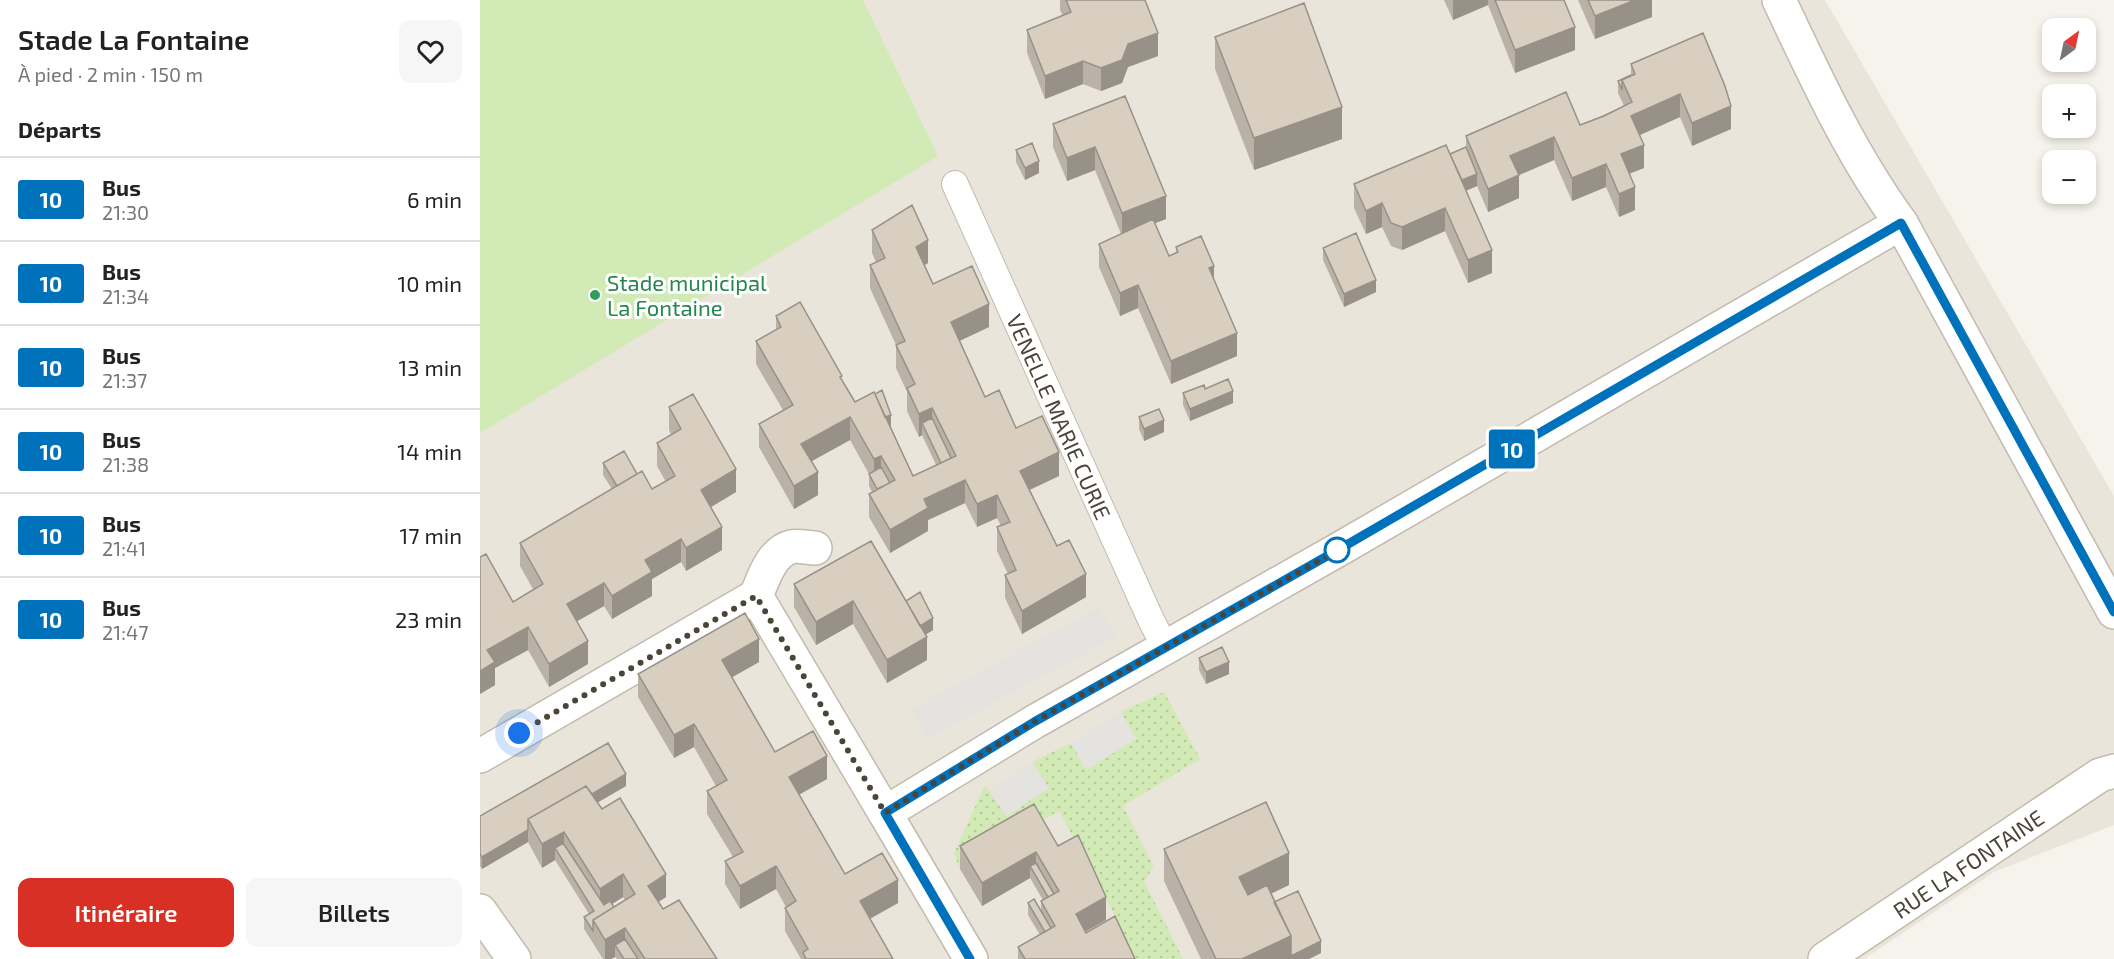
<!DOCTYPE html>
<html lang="fr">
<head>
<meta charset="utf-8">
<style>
	body { margin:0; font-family:"Exo 2",sans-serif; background:#f6f6f6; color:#222; height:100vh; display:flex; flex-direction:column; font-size:22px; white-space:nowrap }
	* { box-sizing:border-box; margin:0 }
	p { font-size:20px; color:#767676 }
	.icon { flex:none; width:33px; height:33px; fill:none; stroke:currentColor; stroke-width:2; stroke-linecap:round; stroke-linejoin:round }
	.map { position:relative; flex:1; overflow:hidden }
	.sheet { display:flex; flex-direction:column; background:#fff; width:480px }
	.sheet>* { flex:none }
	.badge { padding:0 12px; border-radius:4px; font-size:21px; line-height:39px }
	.needle { width:39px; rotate:33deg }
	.buttons { position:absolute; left:1562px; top:18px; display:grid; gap:12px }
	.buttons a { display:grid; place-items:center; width:54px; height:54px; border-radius:12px; background:#fff; box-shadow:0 3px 9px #0003; font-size:30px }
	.you { position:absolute; width:30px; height:30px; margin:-15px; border:4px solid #fff; border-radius:50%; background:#1a73e8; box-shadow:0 0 0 9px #1a73e833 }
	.map>.badge { position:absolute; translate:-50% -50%; box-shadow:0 0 0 3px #fff }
	h2 { padding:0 18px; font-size:22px; line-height:54px }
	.round { display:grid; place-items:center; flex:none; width:63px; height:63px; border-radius:12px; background:#f6f6f6 }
	.headline { display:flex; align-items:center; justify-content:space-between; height:102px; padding:0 18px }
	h1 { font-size:28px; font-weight:600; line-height:45px }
	.action { display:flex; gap:12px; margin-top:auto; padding:12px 18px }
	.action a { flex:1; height:69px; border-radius:12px; background:#d93025; color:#fff; font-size:24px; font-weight:600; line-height:69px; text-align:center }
	.action a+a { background:#f6f6f6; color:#222 }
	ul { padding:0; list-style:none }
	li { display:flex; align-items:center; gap:18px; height:84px; padding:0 18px; border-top:2px solid #e0e0e0 }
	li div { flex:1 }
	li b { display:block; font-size:22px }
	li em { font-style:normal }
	li .badge { min-width:66px; font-weight:700; text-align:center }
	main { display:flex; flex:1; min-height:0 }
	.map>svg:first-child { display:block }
	.residential { fill:#eae5da }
	.grass { fill:url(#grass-dots) }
	.pitch { fill:#d2eab5 }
	.parking { fill:#e5e3e0 }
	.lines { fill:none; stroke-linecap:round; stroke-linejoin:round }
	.service-casing { stroke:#c2bbae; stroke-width:28 }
	.minor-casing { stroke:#c2bbae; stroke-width:36 }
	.tertiary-casing { stroke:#c2bbae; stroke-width:36 }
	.service { stroke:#fff; stroke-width:26 }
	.minor { stroke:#fff; stroke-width:33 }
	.tertiary { stroke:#fff; stroke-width:33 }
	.wall { fill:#bab2a6; fill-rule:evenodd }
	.shaded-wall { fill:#979187 }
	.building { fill:#d8cfc1; stroke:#979187; stroke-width:1.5 }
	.line-casing { stroke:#fff; stroke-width:14 }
	.line { stroke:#0072bc; stroke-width:9 }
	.walk { stroke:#4b4439; stroke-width:6; stroke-dasharray:0 10.8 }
	.leisure-dot { fill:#2e9e5b; stroke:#fff; stroke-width:2 }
	.stop-dot { fill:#fff; stroke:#0072bc; stroke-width:3 }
	.labels { text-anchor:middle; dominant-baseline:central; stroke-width:6; stroke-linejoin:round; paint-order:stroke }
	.leisure-label { font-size:22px; fill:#27864d; stroke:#fff; text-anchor:start }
	.street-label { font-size:22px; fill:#4b4439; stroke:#fff }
</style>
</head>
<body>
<main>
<section class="sheet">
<div class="headline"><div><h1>Stade La Fontaine</h1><p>À pied · 2 min · 150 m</p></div><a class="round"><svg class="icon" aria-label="heart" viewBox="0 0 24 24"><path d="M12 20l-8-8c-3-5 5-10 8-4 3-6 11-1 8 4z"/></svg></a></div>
<h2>Départs</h2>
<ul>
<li><span class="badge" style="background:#0072bc;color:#fff">10</span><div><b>Bus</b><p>21:30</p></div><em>6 min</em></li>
<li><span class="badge" style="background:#0072bc;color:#fff">10</span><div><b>Bus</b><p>21:34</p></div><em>10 min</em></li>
<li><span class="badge" style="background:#0072bc;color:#fff">10</span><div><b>Bus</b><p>21:37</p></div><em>13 min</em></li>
<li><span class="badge" style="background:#0072bc;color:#fff">10</span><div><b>Bus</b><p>21:38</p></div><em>14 min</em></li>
<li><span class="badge" style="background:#0072bc;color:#fff">10</span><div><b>Bus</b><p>21:41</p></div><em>17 min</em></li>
<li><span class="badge" style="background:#0072bc;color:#fff">10</span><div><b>Bus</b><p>21:47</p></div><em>23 min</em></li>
</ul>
<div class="action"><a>Itinéraire</a><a>Billets</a></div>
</section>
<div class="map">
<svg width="1634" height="959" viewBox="0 0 1634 959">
	<defs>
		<pattern id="grass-dots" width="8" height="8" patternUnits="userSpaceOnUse" patternTransform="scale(1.5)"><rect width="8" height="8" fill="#d2eab5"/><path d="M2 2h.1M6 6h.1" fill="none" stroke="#b6ca9c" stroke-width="1.8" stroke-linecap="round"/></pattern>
	</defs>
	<rect width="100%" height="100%" fill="#f6f3ec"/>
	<!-- residential -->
	<path class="residential" d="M 0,0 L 1345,0 L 1634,496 L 1634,825 L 1514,872 L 1384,959 L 0,959 Z"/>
	<!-- grass -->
	<path class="grass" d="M 684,692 L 720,759 L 643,806 L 674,867 L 664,881 L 703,959 L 654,959 L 637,919 L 579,811 L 479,867 L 474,853 L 505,785 L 526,816 L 569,788 L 552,762 L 591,743 L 606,769 L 656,739 L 641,712 Z"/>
	<!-- pitch -->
	<path class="pitch" d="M 0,0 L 383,0 L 458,156 L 0,433 Z"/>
	<!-- parking -->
	<path class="parking" d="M 619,607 L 636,637 L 447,739 L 431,709 Z
		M 641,712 L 656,739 L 607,769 L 591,743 Z
		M 552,762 L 569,788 L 526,816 L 509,790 Z"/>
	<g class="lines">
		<defs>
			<g id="service">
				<path id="s1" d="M 475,184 L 671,620 L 685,647"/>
			</g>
			<g id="minor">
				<path d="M 276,596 L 405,813"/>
				<path d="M 0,756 L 276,596 C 283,580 291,552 311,547 C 318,545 328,548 335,548"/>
				<path d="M 0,911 L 34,959"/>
				<path d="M 491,959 L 405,813 L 554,722 L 863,547 L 1421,223"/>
				<path id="s2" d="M 1345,959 L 1620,775 L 1634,771"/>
			</g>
			<path id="tertiary" d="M 1299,0 C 1335,76 1371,155 1421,223 L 1634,612"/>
		</defs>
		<!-- service casing -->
		<use href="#service" class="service-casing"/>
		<!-- minor casing -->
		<use href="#minor" class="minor-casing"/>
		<!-- tertiary casing -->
		<use href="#tertiary" class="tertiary-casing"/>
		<!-- service -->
		<use href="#service" class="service"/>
		<!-- minor -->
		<use href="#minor" class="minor"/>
		<!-- tertiary -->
		<use href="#tertiary" class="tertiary"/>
	</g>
	<!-- wall -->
	<path class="wall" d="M 580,0 L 665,0 L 678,56 L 648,67 L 642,83 L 621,91 L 603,84 L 565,99 L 547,53 L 547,30 L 583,16 L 580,10 Z
		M 964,0 L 1084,0 L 1095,50 L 1035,73 L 1008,5 L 973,20 Z
		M 1098,0 L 1172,0 L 1172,17 L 1115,39 Z
		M 1223,33 L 1251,129 L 1212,146 L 1200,117 L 1160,135 L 1164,168 L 1150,173 L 1155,210 L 1139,217 L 1126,187 L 1092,201 L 1074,160 L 1039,175 L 1039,198 L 1008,212 L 997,186 L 986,191 L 1012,273 L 988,283 L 965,231 L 922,250 L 911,246 L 902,227 L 886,234 L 874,208 L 874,184 L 970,154 L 986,147 L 986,136 L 1100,125 L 1144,106 L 1138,93 L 1138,81 L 1151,75 L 1151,64 Z
		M 735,37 L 862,139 L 774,170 L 735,69 Z
		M 645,96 L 686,219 L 675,223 L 689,256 L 696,253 L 696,247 L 734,279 L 757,356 L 691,384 L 658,308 L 640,316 L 619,267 L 619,244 L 641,234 L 615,170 L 587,181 L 573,147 L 573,124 Z
		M 536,150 L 559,173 L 545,180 L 536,162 Z
		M 392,230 L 448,263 L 444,266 L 453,284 L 509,327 L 479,341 L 505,397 L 536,428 L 579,476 L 550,490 L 577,546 L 606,597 L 542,634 L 525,598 L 525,575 L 528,574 L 517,551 L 517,527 L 521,526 L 517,518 L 497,527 L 485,503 L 448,520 L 448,531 L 410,553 L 389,517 L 389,494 L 392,492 L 389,486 L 389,474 L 370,440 L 332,461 L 338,495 L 314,509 L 279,447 L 279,424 L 303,410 L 276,364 L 276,341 L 296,330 L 296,316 L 362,381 L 375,402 L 411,427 L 433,476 L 456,465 L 442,435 L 439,437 L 427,411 L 427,392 L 416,368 L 416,345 L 390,288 L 390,265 L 396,262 L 392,253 Z
		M 843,248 L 896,292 L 864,307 L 843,260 Z
		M 725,389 L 753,403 L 710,421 L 703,405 L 703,393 Z
		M 189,407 L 256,492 L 231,507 L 242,550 L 206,571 L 201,562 L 172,579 L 172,596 L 132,619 L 124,606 L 97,621 L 108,664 L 69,687 L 48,650 L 15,668 L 15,685 L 0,694 L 33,602 L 53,589 L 40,566 L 40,543 L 132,489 L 123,475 L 123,463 L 157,474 L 172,489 L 186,482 L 177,466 L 177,443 L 191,435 L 189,430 Z
		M 659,417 L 684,432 L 664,441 L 659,429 Z
		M 314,584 L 426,601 L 453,630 L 445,635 L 447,660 L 407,683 L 373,624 L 336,645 L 314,607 Z
		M 719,658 L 749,674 L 726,684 L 719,670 Z
		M 279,662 L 252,677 L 295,752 L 347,779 L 319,795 L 365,874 L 418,903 L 390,919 L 413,959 L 321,959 L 305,931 L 305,908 L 306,907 L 296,889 L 260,909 L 245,884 L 245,861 L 253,857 L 227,814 L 227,791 L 236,786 L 214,747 L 194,758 L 158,697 L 158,674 Z
		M 146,786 L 117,803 L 186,897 L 178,902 L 183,909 L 237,959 L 137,959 L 135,957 L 131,959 L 123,959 L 104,929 L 104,917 L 109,914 L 75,860 L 62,868 L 48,842 L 2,869 L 0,866 L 0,816 ZM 143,897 L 145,900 L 133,907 L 132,904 Z
		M 480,846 L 578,846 L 626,920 L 605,932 L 606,933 L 655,959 L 538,959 L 538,947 L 560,935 L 548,915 L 548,903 L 561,911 L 561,901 L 563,900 L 550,878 L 502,906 L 480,869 Z
		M 684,849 L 809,885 L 791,894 L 794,902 L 841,953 L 829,959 L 721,959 L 684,881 Z"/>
	<!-- shaded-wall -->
	<path class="shaded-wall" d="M 973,0 L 1008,0 L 1008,5 L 973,20 Z
		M 1155,0 L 1172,0 L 1172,17 L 1115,39 L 1115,16 Z
		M 1095,27 L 1095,50 L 1035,73 L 1035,50 Z
		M 678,33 L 678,56 L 648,67 L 642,83 L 621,91 L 621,68 L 648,44 Z
		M 603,61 L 603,84 L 565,99 L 565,76 Z
		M 1200,94 L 1200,117 L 1151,139 L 1151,116 Z
		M 1251,106 L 1251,129 L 1212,146 L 1212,123 Z
		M 862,107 L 862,139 L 774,170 L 774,138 Z
		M 1074,137 L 1074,160 L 1030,179 L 1030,156 Z
		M 1164,145 L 1164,168 L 1141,177 L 1141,154 Z
		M 615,147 L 615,170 L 587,181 L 587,158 Z
		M 559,161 L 559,173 L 545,180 L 545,168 Z
		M 1126,164 L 1126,187 L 1092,201 L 1092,178 Z
		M 997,174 L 997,186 L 978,194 L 978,182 Z
		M 1039,175 L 1039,198 L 1008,212 L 1008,189 Z
		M 1155,187 L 1155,210 L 1139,217 L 1139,194 Z
		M 686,196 L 686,219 L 642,236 L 642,213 Z
		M 902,203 L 902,227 L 886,234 L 886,211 Z
		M 965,208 L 965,231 L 922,250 L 922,227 Z
		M 448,240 L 448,263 L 436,270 L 436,247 Z
		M 1012,250 L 1012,273 L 988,283 L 988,260 Z
		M 734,266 L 734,290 L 729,268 Z
		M 896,280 L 896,292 L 864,307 L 864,294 Z
		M 658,285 L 658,308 L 640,316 L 640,293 Z
		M 509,304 L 509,327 L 471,345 L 471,322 Z
		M 757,333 L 757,356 L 691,384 L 691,361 Z
		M 753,391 L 753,403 L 710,421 L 710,409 Z
		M 452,408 L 452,431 L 442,423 L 442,435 L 439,437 L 439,414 Z
		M 411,415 L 411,427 L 401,431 L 401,419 Z
		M 370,417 L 370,440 L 321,467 L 321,444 Z
		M 684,420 L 684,432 L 664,441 L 664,429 Z
		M 579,452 L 579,476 L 540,494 L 540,471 Z
		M 401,456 L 401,479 L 394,482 L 394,459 Z
		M 256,469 L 256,492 L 221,513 L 221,490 Z
		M 338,472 L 338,495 L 314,509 L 314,486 Z
		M 485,480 L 485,503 L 448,520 L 448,531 L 410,553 L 410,530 L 444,499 Z
		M 517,495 L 517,518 L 497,527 L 497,504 Z
		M 242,527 L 242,550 L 206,571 L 206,548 Z
		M 201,539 L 201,562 L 172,579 L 172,596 L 132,619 L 132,596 L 165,560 Z
		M 606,574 L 606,597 L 542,634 L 542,611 Z
		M 124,583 L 124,606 L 87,627 L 87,604 Z
		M 373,601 L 373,624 L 336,645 L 336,622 Z
		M 453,618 L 453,630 L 435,641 L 435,628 Z
		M 48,627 L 48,650 L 15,668 L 15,685 L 0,694 L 0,671 L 7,650 Z
		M 447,637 L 447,660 L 407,683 L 407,660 Z
		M 279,639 L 279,662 L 242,683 L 242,660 Z
		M 108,641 L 108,664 L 69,687 L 69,664 Z
		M 749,662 L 749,674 L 726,684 L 726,672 Z
		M 214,724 L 214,747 L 194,758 L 194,735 Z
		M 347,756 L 347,779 L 309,800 L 309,777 Z
		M 146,774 L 146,786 L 58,837 L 53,828 Z
		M 48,830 L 48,842 L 2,869 L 2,857 Z
		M 84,832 L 84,855 L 75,848 L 75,860 L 62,868 L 62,844 Z
		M 556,852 L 556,875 L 550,866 L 550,878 L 502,906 L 502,883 Z
		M 809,853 L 809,885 L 759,909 L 759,877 Z
		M 296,866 L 296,889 L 260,909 L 260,886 Z
		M 143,874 L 143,897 L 120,912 L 120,889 Z
		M 186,874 L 186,897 L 168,909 L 168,886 Z
		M 418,880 L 418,903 L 380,924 L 380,901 Z
		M 626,897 L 626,920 L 596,937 L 596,914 Z
		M 145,928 L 145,951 L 135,945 L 135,957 L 131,959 L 125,959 L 125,940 Z
		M 811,936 L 841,941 L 841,953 L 829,959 L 762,959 Z"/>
	<!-- building -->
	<path class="building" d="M 586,0 L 665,0 L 678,33 L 648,44 L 642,60 L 621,68 L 603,61 L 565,76 L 547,30 L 591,12 Z
		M 1015,0 L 1084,0 L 1095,27 L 1035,50 Z
		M 1108,0 L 1155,0 L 1115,16 Z
		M 824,3 L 862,107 L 774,138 L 735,37 Z
		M 1223,33 L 1245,86 L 1251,106 L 1212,123 L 1200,94 L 1151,116 L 1164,145 L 1141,154 L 1155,187 L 1139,194 L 1126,164 L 1092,178 L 1074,137 L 1030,156 L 1039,175 L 1008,189 L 986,136 L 1086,92 L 1100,125 L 1124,116 L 1152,102 L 1142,80 L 1155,74 L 1151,64 Z
		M 1151,75 L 1142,80 L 1142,90 L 1138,81 Z
		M 645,96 L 686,196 L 642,213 L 615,147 L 587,158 L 573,124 Z
		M 552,143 L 559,161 L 545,168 L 536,150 Z
		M 966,145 L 1012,250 L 988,260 L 965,208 L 922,227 L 911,223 L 902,203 L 886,211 L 874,184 Z
		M 986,147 L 997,174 L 982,180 L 970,154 Z
		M 432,205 L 448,240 L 436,247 L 453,284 L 492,266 L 509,304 L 471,322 L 505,397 L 519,390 L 536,428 L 562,416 L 579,452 L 540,471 L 577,546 L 589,540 L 606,574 L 542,611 L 525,575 L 536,570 L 517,527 L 530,522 L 517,495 L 497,504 L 485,480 L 444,499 L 448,508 L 410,530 L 389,494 L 415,480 L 401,456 L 394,459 L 370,417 L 321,444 L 338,472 L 314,486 L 279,424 L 313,405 L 276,341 L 301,327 L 296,316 L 320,302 L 362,376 L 360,377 L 375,402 L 394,392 L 433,476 L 476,456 L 452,408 L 439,414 L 427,388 L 435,384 L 416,345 L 425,341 L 390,265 L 405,258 L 392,230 Z
		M 673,219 L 689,256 L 698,252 L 696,247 L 721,236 L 734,266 L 729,268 L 757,333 L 691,361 L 658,285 L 640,293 L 619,244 Z
		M 876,233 L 896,280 L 864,294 L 843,248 Z
		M 748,379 L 753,391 L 710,409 L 703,393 L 724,385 L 725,389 Z
		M 402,390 L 411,415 L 405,417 L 395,394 Z
		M 213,394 L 256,469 L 221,490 L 242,527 L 206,548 L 201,539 L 165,560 L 172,572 L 132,596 L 124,583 L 87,604 L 108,641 L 69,664 L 48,627 L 7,650 L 15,662 L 0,671 L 0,557 L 6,554 L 33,602 L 63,584 L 40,543 L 162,471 L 172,489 L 195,476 L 177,443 L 201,429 L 189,407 Z
		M 679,409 L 684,420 L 664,429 L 659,417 Z
		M 452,418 L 471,458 L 461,463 L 442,423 Z
		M 144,451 L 157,474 L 137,486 L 123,463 Z
		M 401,467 L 410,483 L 397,489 L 389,474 Z
		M 391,541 L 447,637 L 407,660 L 373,601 L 336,622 L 314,584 Z
		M 440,592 L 453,618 L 440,626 L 426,601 Z
		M 265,613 L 279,639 L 242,660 L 295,752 L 333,731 L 347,756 L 309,777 L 365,874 L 402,853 L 418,880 L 380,901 L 413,959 L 326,959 L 323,952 L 328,949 L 305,908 L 316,901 L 296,866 L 260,886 L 245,861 L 263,852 L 227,791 L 247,780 L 214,724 L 194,735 L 158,674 Z
		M 742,647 L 749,662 L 726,672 L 719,658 Z
		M 128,743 L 146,774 L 112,794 L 106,786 L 48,819 L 48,830 L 2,857 L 0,854 L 0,816 Z
		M 106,786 L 122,809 L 140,798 L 186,874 L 168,886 L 183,909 L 199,900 L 237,959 L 165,959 L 145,928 L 125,940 L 113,920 L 155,894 L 143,874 L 120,889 L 84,832 L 62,844 L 48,819 Z
		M 786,802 L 809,853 L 759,877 L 768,895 L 787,885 L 811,936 L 762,959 L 736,959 L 684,849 Z
		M 554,804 L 578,846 L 598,835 L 626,897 L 596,914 L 606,933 L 635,916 L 655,959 L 545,959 L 538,947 L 575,926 L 561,901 L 579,891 L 556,852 L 502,883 L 480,846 Z
		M 83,843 L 124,905 L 130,901 L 134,907 L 113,920 L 113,931 L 104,917 L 114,911 L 75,848 Z
		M 556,863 L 574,894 L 568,897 L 550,866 Z
		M 818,891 L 841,941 L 811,956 L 811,936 L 794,902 Z
		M 554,899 L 571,928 L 565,932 L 548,903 Z
		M 145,939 L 158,959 L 144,959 L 135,945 Z"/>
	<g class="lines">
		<defs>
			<path id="line" d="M 490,959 L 405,813 L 554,722 L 863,547 L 1421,223 L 1634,612"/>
		</defs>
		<!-- line casing -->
		<use href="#line" class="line-casing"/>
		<!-- line -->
		<use href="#line" class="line"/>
		<!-- walk -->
		<path class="walk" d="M 39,733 L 276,596 L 405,813 L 554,722 L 863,547 L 857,550"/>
	</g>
	<!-- markers -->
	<circle class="leisure-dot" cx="115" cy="295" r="6"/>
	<circle class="stop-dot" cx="857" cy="550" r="12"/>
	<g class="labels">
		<!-- leisure labels -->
		<g class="leisure-label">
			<text x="127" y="282">Stade municipal<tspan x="127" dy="25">La Fontaine</tspan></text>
		</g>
		<!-- street labels -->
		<g class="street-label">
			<text stroke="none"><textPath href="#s1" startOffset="255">VENELLE MARIE CURIE</textPath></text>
			<text stroke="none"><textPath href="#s2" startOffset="172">RUE LA FONTAINE</textPath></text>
		</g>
	</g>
</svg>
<div class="buttons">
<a><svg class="needle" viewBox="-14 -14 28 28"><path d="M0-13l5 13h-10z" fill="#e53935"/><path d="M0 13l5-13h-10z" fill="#767676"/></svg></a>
<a>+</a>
<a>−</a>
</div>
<div class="you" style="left:39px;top:733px"></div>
<b class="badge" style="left:1032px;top:449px;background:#0072bc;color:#fff">10</b>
</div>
</main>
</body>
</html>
